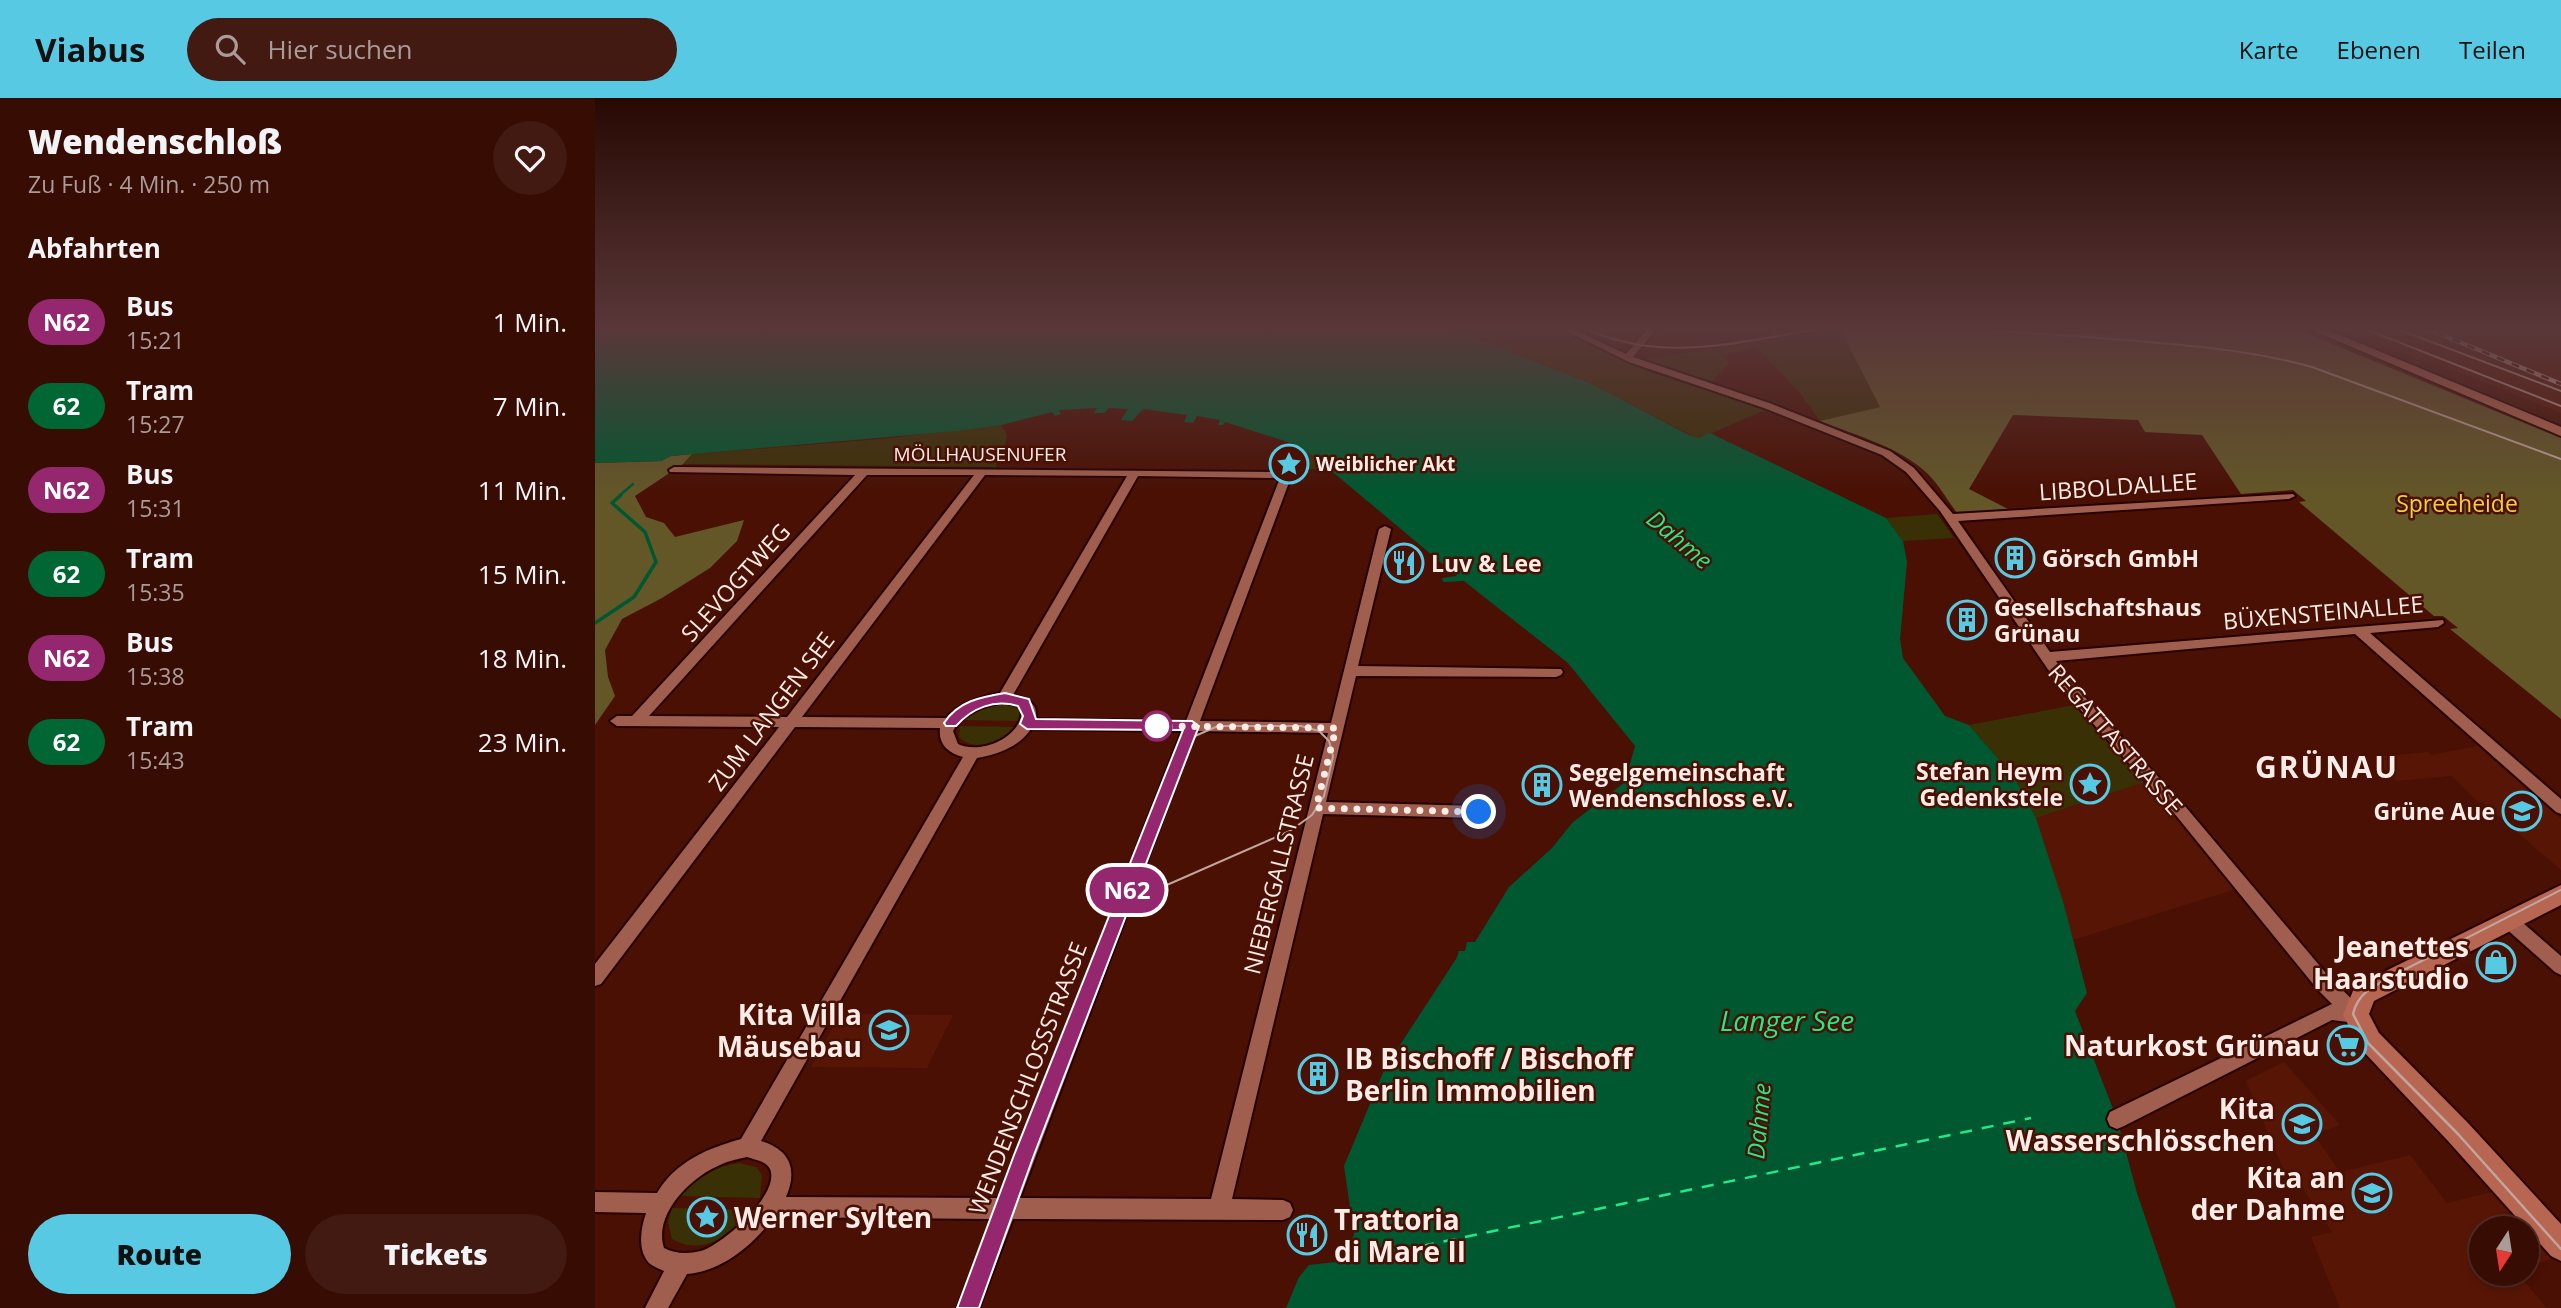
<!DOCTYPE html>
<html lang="de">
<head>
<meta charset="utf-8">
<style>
	body { margin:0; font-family:"Open Sans",sans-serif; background:#421a11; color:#f1f3f6; height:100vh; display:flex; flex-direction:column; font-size:26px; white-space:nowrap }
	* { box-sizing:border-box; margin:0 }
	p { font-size:23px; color:#aa9b99 }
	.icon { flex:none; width:38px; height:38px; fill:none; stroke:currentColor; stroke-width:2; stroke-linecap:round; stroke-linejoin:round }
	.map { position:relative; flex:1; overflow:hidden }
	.panel { display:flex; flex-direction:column; background:#370c02; width:595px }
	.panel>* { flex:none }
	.badge { padding:0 14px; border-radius:23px; font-size:24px; line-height:46px }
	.needle { width:46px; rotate:192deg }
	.fabs { position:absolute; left:1874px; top:1118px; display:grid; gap:14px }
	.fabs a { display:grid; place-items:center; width:70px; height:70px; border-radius:50%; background:#370c02; box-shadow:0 4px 10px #0003,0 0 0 2px #512c24; font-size:35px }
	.you { position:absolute; width:35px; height:35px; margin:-18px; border:5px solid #fff; border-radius:50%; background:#1a73e8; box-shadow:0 0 0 10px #1a73e833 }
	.map>.badge { position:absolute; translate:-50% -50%; box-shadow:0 0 0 4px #fff }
	h2 { padding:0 28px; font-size:26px; line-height:63px }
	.round { display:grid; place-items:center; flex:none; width:74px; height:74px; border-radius:37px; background:#421a11 }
	.summary { display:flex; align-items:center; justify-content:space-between; height:119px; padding:0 28px }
	h1 { font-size:33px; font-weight:800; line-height:52px }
	.primary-button { display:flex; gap:14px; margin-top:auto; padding:14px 28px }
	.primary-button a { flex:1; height:80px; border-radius:42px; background:#57c9e3; color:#111; font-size:28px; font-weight:800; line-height:80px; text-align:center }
	.primary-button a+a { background:#421a11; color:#f1f3f6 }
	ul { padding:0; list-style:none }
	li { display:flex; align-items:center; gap:21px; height:84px; padding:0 28px }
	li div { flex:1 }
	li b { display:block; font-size:26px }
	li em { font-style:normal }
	li .badge { min-width:77px; font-weight:700; text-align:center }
	header { display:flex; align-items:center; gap:42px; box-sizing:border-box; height:98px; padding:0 35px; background:#57c9e3; color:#111 }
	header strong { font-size:33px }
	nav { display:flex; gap:38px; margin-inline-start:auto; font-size:24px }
	.search { width:490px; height:63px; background:#421a11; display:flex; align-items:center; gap:18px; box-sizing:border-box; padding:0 24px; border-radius:38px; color:#aa9b99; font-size:26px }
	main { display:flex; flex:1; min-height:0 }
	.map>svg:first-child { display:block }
	.built { fill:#571605 }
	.green { fill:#3a3006 }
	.forest { fill:#635728 }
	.water { fill:#005830 }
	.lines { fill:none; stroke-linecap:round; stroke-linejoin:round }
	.stream-far1 { stroke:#005830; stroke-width:2.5 }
	.stream { stroke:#005830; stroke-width:3.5 }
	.ferry { stroke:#1fea8c; stroke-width:2.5; stroke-dasharray:12 10; stroke-linecap:butt }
	.street-casing { stroke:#270000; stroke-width:4 }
	.secondary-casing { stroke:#270000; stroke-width:4 }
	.street { fill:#a05f4e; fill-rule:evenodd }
	.secondary { fill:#b76651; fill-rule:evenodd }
	.tram-far1 { stroke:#c2a59e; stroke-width:2 }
	.tram { stroke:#c2a59e; stroke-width:2.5 }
	.rail-casing { stroke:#c2a59e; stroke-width:4.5 }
	.rail { stroke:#491003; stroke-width:2.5; stroke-dasharray:8; stroke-linecap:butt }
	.line { fill:#95276e; stroke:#fff; stroke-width:2 }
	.walk { stroke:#fcece8; stroke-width:7; stroke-dasharray:0 12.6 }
	.stop-dot { fill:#fff; stroke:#95276e; stroke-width:3.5 }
	.labels { text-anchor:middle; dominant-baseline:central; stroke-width:5; stroke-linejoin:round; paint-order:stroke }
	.far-street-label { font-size:19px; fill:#fcece8; stroke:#491003 }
	.far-poi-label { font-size:19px; font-weight:bold; fill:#fcece8; stroke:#491003; text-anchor:start }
	.street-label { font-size:23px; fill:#fcece8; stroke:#491003 }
	.park-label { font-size:23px; fill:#f1cf3e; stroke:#491003 }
	.poi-label { font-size:23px; font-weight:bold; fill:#fcece8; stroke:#491003; text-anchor:start }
	.water-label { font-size:24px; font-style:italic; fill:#1fea8c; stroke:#491003 }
	.near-poi-label { font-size:28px; font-weight:bold; fill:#fcece8; stroke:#491003; text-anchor:end }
	.near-water-label { font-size:28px; font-style:italic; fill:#1fea8c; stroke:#491003 }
	.district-label { font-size:30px; font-weight:bold; letter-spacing:2px; fill:#fcece8; stroke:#491003 }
</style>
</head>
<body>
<header>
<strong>Viabus</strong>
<div class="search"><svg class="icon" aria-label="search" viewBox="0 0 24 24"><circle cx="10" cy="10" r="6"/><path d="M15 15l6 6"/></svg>Hier suchen</div>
<nav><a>Karte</a><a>Ebenen</a><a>Teilen</a></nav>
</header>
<main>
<section class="panel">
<div class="summary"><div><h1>Wendenschloß</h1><p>Zu Fuß · 4 Min. · 250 m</p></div><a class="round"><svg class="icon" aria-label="heart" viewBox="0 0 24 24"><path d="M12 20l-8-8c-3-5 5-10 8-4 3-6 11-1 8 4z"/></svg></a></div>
<h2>Abfahrten</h2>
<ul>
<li><span class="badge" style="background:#95276e;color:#fff">N62</span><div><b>Bus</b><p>15:21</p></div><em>1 Min.</em></li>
<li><span class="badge" style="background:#063;color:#fff">62</span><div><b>Tram</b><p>15:27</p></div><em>7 Min.</em></li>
<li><span class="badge" style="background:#95276e;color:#fff">N62</span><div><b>Bus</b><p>15:31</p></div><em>11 Min.</em></li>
<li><span class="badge" style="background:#063;color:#fff">62</span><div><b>Tram</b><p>15:35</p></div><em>15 Min.</em></li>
<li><span class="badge" style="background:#95276e;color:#fff">N62</span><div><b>Bus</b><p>15:38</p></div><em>18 Min.</em></li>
<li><span class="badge" style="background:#063;color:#fff">62</span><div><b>Tram</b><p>15:43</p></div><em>23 Min.</em></li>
</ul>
<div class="primary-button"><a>Route</a><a>Tickets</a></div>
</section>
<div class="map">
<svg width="1966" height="1210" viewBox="0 0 1966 1210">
	<rect width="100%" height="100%" fill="#491003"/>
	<!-- built -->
	<path class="built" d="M 1737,229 L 1966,229 L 1966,315 L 1881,281 Z
		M 1883,648 L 1966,721 L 1966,772 L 1887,704 L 1883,704 L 1857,678 L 1801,683 L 1779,659 L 1833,654 L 1836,657 Z
		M 1550,684 L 1641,791 L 1478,842 L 1441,720 Z
		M 245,916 L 358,917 L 332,970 L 216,969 Z
		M 1689,964 L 1745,1027 L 1719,1037 L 1745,1074 L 1815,1057 L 1852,1105 L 1901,1093 L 1960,1159 L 1932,1170 L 1932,1130 L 1886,1130 L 1886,1176 L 1923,1176 L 1952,1210 L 1745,1210 L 1716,1139 L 1737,1134 L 1705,1086 L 1696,1089 L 1651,983 Z"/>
	<!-- green -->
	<path class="green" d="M 852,229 L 957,229 L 1052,273 L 1170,312 L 1103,341 L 995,285 Z
		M 1400,229 L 1511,229 L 1522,237 L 1409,229 Z
		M 1246,231 L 1285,309 L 1225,323 L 1205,295 L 1158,245 L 1155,251 L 1128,258 L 1134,265 L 1115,286 L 1049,263 L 1050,261 Z
		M 406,327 L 412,337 C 411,349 402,359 401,369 L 88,366 L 97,356 L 286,341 Z
		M 692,354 L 715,354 L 733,371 L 686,371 Z
		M 1342,416 L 1359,440 L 1308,443 L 1291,420 Z
		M 409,606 L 424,611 L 425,623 L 369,622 L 390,609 Z
		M 1479,607 L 1550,684 L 1441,720 L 1419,679 L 1374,627 Z
		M 365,628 L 422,629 C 408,643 381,656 364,639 Z
		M 144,1065 L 161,1069 L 167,1077 L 165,1100 L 85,1098 C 101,1081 120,1068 144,1065 Z
		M 77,1110 L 158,1112 C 140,1136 107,1159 77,1141 L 73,1123 Z"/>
	<!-- forest -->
	<path class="forest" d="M 1244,229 L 1400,229 L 1521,237 L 1511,229 L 1696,229 L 1966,340 L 1966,621 L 1855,531 L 1863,530 L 1848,518 L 1839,518 L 1704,404 L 1711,403 L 1698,392 L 1646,396 L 1607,337 L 1550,334 L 1543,322 L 1418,317 L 1374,391 L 1415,412 L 1362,415 C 1353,403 1344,387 1333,376 C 1305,349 1260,337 1225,323 L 1285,309 Z
		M 97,356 L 88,366 L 40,398 L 51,419 L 69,425 L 80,439 L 149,422 L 142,443 L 115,470 L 67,500 L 27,521 L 10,552 L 13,579 L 20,598 L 0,627 L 0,365 L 66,363 L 76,358 Z"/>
	<!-- water -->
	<path class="water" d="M 0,229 L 852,229 L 995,285 L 1094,337 L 1103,340 L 1115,335 L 1291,420 L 1308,443 L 1312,464 L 1305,541 L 1308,560 L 1350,618 L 1374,627 L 1419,679 L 1441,720 L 1469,807 L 1492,895 L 1480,913 L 1522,1021 L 1542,1095 L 1581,1210 L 691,1210 L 704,1179 L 714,1167 L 750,1163 L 759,1136 L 749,1068 L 790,970 L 861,861 L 864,853 L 870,853 L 872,844 L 880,844 L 914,789 L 957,750 L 977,725 L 1030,684 L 1040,648 L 973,565 L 869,483 L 848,484 L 847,480 L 862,478 L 715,355 L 692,354 L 695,347 L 699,346 L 630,324 L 628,327 L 623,327 L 625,322 L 602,318 L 598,325 L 589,324 L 592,317 L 548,311 L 537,323 L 526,322 L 533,311 L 514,310 L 509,315 L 499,315 L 502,310 L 463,312 L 466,316 L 460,318 L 457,314 L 406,327 L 361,333 L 76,358 L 66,363 L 0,365 Z"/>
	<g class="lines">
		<!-- stream-far1 -->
		<path class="stream-far1" d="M 24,398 L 38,386"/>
		<!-- stream -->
		<path class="stream" d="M 0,525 L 39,499 L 61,464 L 50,434 L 17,405 L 26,397"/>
		<!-- ferry -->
		<path class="ferry" d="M 827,1148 L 1436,1020"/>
		<defs>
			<path id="street" d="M 963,229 L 974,229 L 1031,256 L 1054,229 L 1063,229 L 1038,259 L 1177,306 L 1295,353 L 1319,370 L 1358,416 L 1698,396 L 1700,398 L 1694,401 L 1363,423 L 1455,554 L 1848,522 L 1849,525 L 1843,529 L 1775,535 L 1966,701 L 1966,716 L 1961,714 L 1760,536 L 1461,563 L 1475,583 L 1589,707 L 1735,880 L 1767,911 L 1770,917 L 1767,923 L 1761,925 L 1737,922 L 1529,1028 L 1522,1031 L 1515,1028 L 1512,1021 L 1515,1014 L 1737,906 L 1723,892 L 1579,715 L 1465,589 L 1345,413 L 1311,374 L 1287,357 L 1169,310 L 1034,264 Z
				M 79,369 L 690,374 L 696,379 L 605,623 L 736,625 L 784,431 L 790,428 L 796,431 L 763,568 L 966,571 L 968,574 L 966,577 L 961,579 L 761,578 L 731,704 L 884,708 L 889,710 L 892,714 L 889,718 L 884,720 L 728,716 L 637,1101 L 688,1102 L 695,1105 L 698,1112 L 695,1119 L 688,1122 L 418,1121 L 384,1210 L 362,1210 L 397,1121 L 179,1119 C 158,1147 128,1173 92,1176 L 73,1210 L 50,1210 L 69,1173 C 65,1171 57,1168 54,1165 C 42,1152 46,1130 51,1115 L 0,1114 L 0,1094 L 62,1095 C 80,1064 113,1050 146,1041 L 368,659 C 353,655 343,646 345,630 L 200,629 L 6,886 L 0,888 L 0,866 L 184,629 L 22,628 L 15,623 L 22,618 L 37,618 L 260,377 L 75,374 L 74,372 ZM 272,377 L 379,377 L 192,619 L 54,618 ZM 390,377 L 532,378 L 405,595 C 386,599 365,605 351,620 L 207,619 ZM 543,378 L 685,380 L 591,623 L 441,621 C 443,604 432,601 418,597 ZM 410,604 L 424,608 L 427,612 C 427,639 386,657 363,646 L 358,633 C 368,615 389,607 410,604 ZM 436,631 L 587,633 L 405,1100 L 191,1099 C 203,1071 195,1052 166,1043 L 382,660 C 403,656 424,649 436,631 ZM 601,633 L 733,635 L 616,1101 L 425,1100 ZM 152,1059 C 160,1062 171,1063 175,1071 C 186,1096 127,1147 106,1153 C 93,1156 80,1156 69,1150 C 58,1116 96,1079 125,1067 C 133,1063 143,1061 152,1059 Z
				M 1914,816 L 1920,818 L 1966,858 L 1966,877 L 1960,874 L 1908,828 L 1906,823 L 1908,818 Z"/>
			<path id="secondary" d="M 1710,229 L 1726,229 L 1966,329 L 1966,338 Z
				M 1966,787 L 1966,807 L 1779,903 L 1774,916 L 1784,935 L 1873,1025 L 1966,1126 L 1966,1163 L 1956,1158 L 1853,1043 L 1766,951 L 1748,917 L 1760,888 Z"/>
		</defs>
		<!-- street casing -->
		<use href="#street" class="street-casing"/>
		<!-- secondary casing -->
		<use href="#secondary" class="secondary-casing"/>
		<!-- street -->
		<use href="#street" class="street"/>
		<!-- secondary -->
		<use href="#secondary" class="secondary"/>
		<!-- tram-far1 -->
		<path class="tram-far1" d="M 984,229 C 1004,237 1024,244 1046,247 C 1109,257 1176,237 1238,229
			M 1296,229 C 1378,231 1460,236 1542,243 C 1601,248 1660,253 1717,269 L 1966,361
			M 1765,229 L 1966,308
			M 1797,229 L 1966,293
			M 498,876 L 582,659 L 600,638 L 623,628 L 706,628 L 724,633 L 734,643 L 738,658 L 729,698 L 717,717 L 695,733 L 549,797 L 530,816 L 504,876
			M 1801,876 L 1966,792"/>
		<!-- tram -->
		<path class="tram" d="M 1805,875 C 1784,886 1764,891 1758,916 L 1773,945 L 1863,1036 L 1966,1151
			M 368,1210 L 498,875
			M 378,1210 L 504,875"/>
		<defs>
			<path id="rail" d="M 1828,229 L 1966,286"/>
		</defs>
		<!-- rail casing -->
		<use href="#rail" class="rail-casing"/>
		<!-- rail -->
		<use href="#rail" class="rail"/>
	</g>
	<!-- sky -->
	<linearGradient id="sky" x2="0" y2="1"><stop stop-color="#280902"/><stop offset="0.58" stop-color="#593739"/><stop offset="1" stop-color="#593739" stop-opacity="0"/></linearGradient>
	<rect width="1966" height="398" fill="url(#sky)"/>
	<!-- line -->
	<path class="line" d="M 410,595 L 434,601 L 441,621 L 597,623 L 604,628 L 439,1057 L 384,1210 L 362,1210 L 419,1057 L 588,632 L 432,631 L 425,626 L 428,618 L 423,608 C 399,601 377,610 361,628 L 351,628 L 349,625 C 363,603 386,599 410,595 Z"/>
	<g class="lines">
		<!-- walk -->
		<path class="walk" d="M 562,628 L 741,630 L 721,710 L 884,714"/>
	</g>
	<!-- icons -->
	<defs>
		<symbol id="sight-ring" viewBox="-11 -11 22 22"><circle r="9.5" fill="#491003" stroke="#57c9e3" stroke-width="1.5"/><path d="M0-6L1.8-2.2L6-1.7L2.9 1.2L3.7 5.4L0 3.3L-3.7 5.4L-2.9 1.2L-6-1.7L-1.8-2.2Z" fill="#57c9e3"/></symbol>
		<symbol id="building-ring" viewBox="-11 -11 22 22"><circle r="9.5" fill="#491003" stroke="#57c9e3" stroke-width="1.5"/><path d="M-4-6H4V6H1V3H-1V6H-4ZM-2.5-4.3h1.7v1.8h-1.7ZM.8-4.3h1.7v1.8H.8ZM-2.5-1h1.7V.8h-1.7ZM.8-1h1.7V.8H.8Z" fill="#57c9e3"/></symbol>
		<symbol id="restaurant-ring" viewBox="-11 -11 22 22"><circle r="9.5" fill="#491003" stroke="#57c9e3" stroke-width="1.5"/><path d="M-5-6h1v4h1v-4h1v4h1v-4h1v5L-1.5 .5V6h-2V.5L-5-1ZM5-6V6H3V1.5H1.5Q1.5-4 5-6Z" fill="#57c9e3"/></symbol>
		<symbol id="school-ring" viewBox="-11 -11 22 22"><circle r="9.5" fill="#491003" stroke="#57c9e3" stroke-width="1.5"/><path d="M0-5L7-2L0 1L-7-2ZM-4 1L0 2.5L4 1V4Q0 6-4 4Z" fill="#57c9e3"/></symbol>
		<symbol id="shop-ring" viewBox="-11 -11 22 22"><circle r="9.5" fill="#491003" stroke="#57c9e3" stroke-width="1.5"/><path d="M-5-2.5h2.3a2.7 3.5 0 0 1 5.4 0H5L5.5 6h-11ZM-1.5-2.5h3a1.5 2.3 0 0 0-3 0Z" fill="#57c9e3"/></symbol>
		<symbol id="supermarket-ring" viewBox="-11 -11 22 22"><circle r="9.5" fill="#491003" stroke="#57c9e3" stroke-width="1.5"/><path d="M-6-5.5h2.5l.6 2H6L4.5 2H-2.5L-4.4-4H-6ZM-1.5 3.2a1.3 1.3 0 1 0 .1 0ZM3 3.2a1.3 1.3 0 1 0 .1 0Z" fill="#57c9e3"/></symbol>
	</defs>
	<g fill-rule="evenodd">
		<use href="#sight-ring" x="672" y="344" width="44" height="44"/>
		<use href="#building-ring" x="1398" y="438" width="44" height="44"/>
		<use href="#restaurant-ring" x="787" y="443" width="44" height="44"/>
		<use href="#building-ring" x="1350" y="500" width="44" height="44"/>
		<use href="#sight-ring" x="1473" y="664" width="44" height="44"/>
		<use href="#building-ring" x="925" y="665" width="44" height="44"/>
		<use href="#school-ring" x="1905" y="691" width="44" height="44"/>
		<use href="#shop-ring" x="1879" y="842" width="44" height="44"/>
		<use href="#school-ring" x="272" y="910" width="44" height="44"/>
		<use href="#supermarket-ring" x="1730" y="925" width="44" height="44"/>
		<use href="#building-ring" x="701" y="954" width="44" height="44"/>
		<use href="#school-ring" x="1685" y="1004" width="44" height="44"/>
		<use href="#school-ring" x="1755" y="1073" width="44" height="44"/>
		<use href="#sight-ring" x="90" y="1097" width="44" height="44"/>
		<use href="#restaurant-ring" x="690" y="1115" width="44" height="44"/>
	</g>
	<!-- markers -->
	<circle class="stop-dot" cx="562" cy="628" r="14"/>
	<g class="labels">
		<!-- far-street labels -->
		<g class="far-street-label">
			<text x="385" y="356">MÖLLHAUSENUFER</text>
		</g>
		<!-- far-poi labels -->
		<g class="far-poi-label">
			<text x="721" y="366">Weiblicher Akt</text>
		</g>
		<!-- street labels -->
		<g class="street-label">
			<text transform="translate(1523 388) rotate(-4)">LIBBOLDALLEE</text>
			<text transform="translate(140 484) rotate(-48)">SLEVOGTWEG</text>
			<text transform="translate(1728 514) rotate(-5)">BÜXENSTEINALLEE</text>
			<text transform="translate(176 613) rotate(-53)">ZUM LANGEN SEE</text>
			<text transform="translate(1521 641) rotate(49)">REGATTASTRASSE</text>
			<text transform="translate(683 766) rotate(-76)">NIEBERGALLSTRASSE</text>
			<text transform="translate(432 980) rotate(-69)">WENDENSCHLOSSSTRASSE</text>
		</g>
		<!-- park labels -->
		<g class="park-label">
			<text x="1862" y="405">Spreeheide</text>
		</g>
		<!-- poi labels -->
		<g class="poi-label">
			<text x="1447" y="460">Görsch GmbH</text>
			<text x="836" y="465">Luv &amp; Lee</text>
			<text x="1399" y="509">Gesellschaftshaus<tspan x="1399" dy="26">Grünau</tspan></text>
			<text x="1468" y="673" text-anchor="end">Stefan Heym<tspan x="1468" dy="26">Gedenkstele</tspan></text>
			<text x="974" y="674">Segelgemeinschaft<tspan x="974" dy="26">Wendenschloss e.V.</tspan></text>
			<text x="1900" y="713" text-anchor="end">Grüne Aue</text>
		</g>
		<!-- water labels -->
		<g class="water-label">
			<text transform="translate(1085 441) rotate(40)">Dahme</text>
			<text transform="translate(1163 1023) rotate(-85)">Dahme</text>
		</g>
		<!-- near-poi labels -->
		<g class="near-poi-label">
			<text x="1874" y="848">Jeanettes<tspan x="1874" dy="32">Haarstudio</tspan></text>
			<text x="267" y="916">Kita Villa<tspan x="267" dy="32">Mäusebau</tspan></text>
			<text x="1725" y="947">Naturkost Grünau</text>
			<text x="750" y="960" text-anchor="start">IB Bischoff / Bischoff<tspan x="750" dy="32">Berlin Immobilien</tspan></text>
			<text x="1680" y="1010">Kita<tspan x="1680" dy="32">Wasserschlösschen</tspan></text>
			<text x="1750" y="1079">Kita an<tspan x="1750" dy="32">der Dahme</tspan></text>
			<text x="139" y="1119" text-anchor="start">Werner Sylten</text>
			<text x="739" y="1121" text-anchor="start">Trattoria<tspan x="739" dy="32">di Mare II</tspan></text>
		</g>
		<!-- near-water labels -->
		<g class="near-water-label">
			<text x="1192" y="922">Langer See</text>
		</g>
		<!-- district labels -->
		<g class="district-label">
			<text x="1732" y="668">GRÜNAU</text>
		</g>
	</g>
</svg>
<div class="fabs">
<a><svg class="needle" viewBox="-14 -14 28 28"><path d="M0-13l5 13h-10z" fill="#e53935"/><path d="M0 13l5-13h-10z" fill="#aa9b99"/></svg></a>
</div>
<div class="you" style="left:884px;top:714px"></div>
<b class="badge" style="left:532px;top:792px;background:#95276e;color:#fff">N62</b>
</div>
</main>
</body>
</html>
